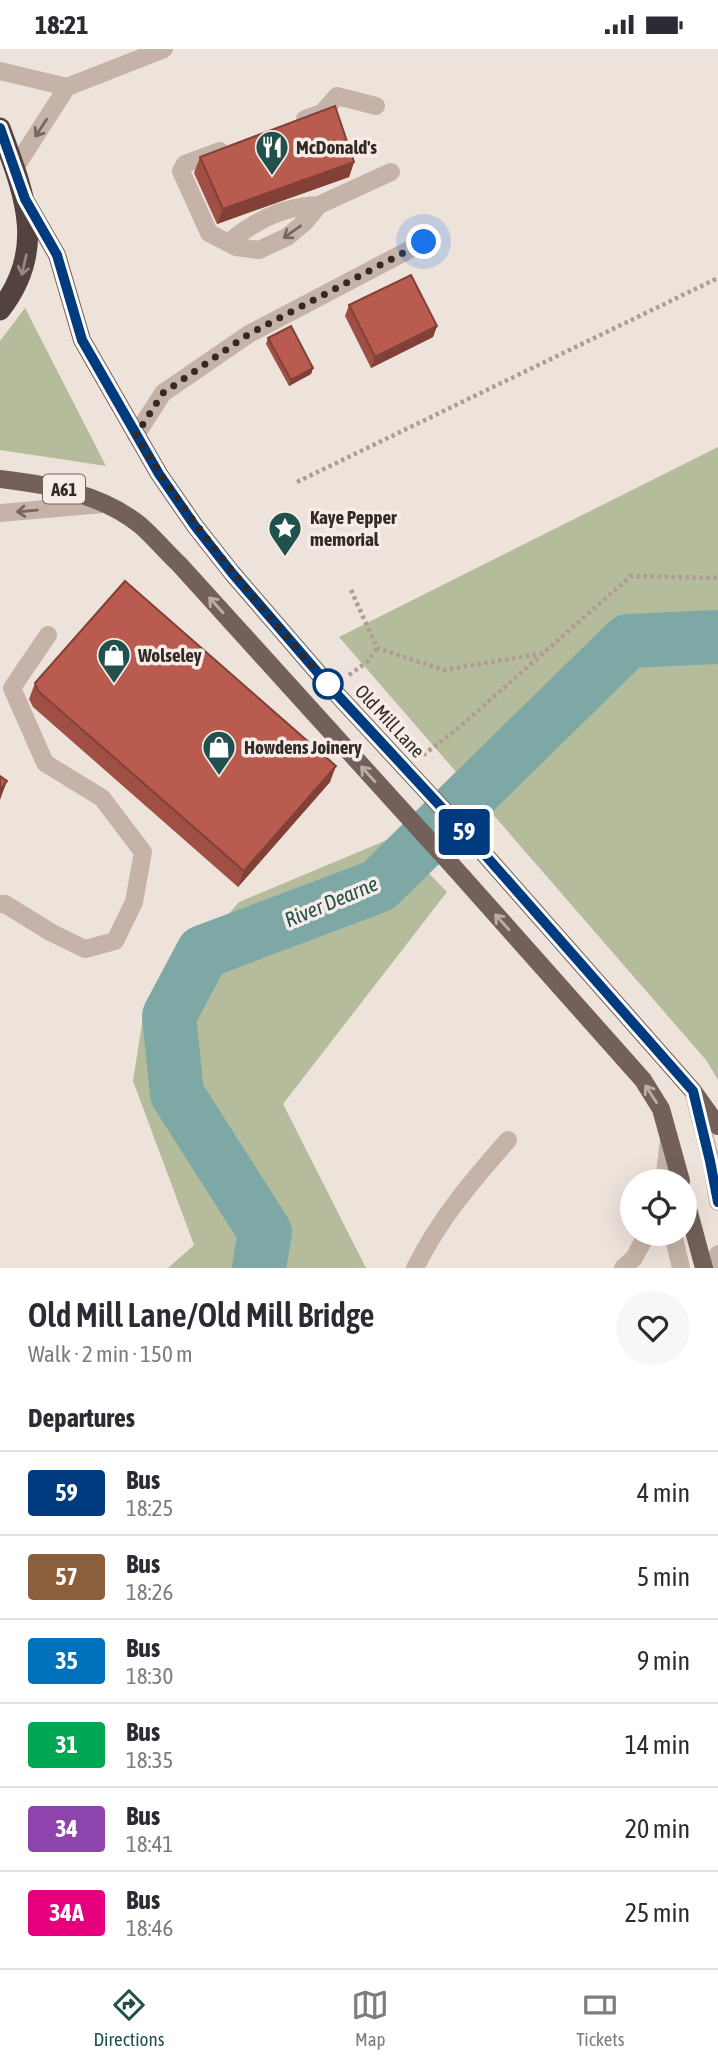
<!DOCTYPE html>
<html lang="en">
<head>
<meta charset="utf-8">
<style>
	body { margin:0; font-family:"Asap Condensed",sans-serif; background:#f7f7f7; color:#2b2b33; height:100vh; display:flex; flex-direction:column; font-size:26px; white-space:nowrap }
	* { box-sizing:border-box; margin:0 }
	p { font-size:23px; color:#7c7c81 }
	.icon { flex:none; width:38px; height:38px; fill:none; stroke:currentColor; stroke-width:2; stroke-linecap:round; stroke-linejoin:round }
	.map { position:relative; height:1219px; overflow:hidden }
	.drawer { display:flex; flex-direction:column; background:#fff; flex:1 }
	.drawer>* { flex:none }
	.badge { padding:0 14px; border-radius:5px; font-size:24px; line-height:46px }
	.buttons { position:absolute; left:620px; top:1120px; display:grid; gap:14px }
	.buttons a { display:grid; place-items:center; width:77px; height:77px; border-radius:50%; background:#fff; box-shadow:0 7px 28px #0002; font-size:35px }
	.you { position:absolute; width:35px; height:35px; margin:-18px; border:5px solid #fff; border-radius:50%; background:#1a73e8; box-shadow:0 0 0 10px #1a73e833 }
	.map>.badge { position:absolute; translate:-50% -50%; box-shadow:0 0 0 4px #fff }
	h2 { padding:0 28px; font-size:26px; line-height:63px }
	.round { display:grid; place-items:center; flex:none; width:74px; height:74px; border-radius:37px; background:#f7f7f7 }
	.headline { display:flex; align-items:center; justify-content:space-between; height:119px; padding:0 28px }
	h1 { font-size:33px; font-weight:600; line-height:52px }
	ul { padding:0; list-style:none }
	li { display:flex; align-items:center; gap:21px; height:84px; padding:0 28px; border-top:2px solid #e1e1e2 }
	li div { flex:1 }
	li b { display:block; font-size:26px }
	li em { font-style:normal }
	li .badge { min-width:77px; font-weight:700; text-align:center }
	.status { display:flex; justify-content:space-between; align-items:center; height:49px; padding:0 35px; background:#fff; direction:ltr }
	.status svg { height:19px; fill:currentColor }
	.dock { display:flex; justify-content:space-around; align-items:center; height:98px; border-top:2px solid #e1e1e2; background:#fff; font-size:19px; color:#7c7c81 }
	.dock a { display:grid; justify-items:center; gap:4px }
	.dock .selected { color:#22504d }
	.map>svg:first-child { display:block }
	.green { fill:#b5bc9c }
	.lines { fill:none; stroke-linecap:round; stroke-linejoin:round }
	.river { stroke:#7da8a5; stroke-width:54 }
	.path { stroke:#b19c93; stroke-width:4.5; stroke-dasharray:3.5 3.5; stroke-linecap:butt }
	.minor { stroke:#c5b2a8; stroke-width:18 }
	.major { stroke:#73605a; stroke-width:18 }
	.highway { stroke:#53433f; stroke-width:21 }
	.wall { fill:#9f4f44 }
	.shaded-wall { fill:#824037 }
	.building { fill:#b95c4f; stroke:#824037; stroke-width:2 }
	.oneway { stroke:#756761 }
	.oneway2 { stroke:#958782 }
	.oneway3 { stroke:#bcaea7 }
	.line-casing { stroke:#fff; stroke-width:16 }
	.line { stroke:#003b80; stroke-width:10 }
	.walk { stroke:#332a27; stroke-width:7; stroke-dasharray:0 12.6 }
	.stop-dot { fill:#fff; stroke:#003b80; stroke-width:3.5 }
	.labels { text-anchor:middle; dominant-baseline:central; stroke-width:7; stroke-linejoin:round; paint-order:stroke }
	.shield { fill:#f7ede6; stroke:#6e6460; stroke-width:2 }
	.shield-label { font-size:18px; font-weight:bold; fill:#332a27 }
	.poi-label { font-size:19px; font-weight:bold; fill:#332a27; stroke:#f7ede6; text-anchor:start }
	.street-label { font-size:19px; fill:#332a27; stroke:#f7ede6 }
	.water-label { font-size:21px; font-style:italic; fill:#22504d; stroke:#f7ede6 }
</style>
</head>
<body>
<div class="status"><b>18:21</b><svg viewBox="0 0 49 12"><path d="M0 12V9h3v3zM5 12V6h3v6zM10 12V3h3v9zM15 12V0h3v12zM26 1h20v11H26zM47 4h2v5h-2z"/></svg></div>
<div class="map">
<svg width="718" height="1219" viewBox="0 0 718 1219">
	<rect width="100%" height="100%" fill="#eee3db"/>
	<!-- green -->
	<path class="green" d="M 25,259 L 106,417 L 0,401 L 0,292 Z
		M 718,398 L 718,1031 L 706,1011 L 339,588 Z
		M 394,788 L 447,843 L 283,1055 L 366,1219 L 168,1219 L 194,1196 L 133,1032 L 144,962 L 239,853 Z"/>
	<g class="lines">
		<!-- river -->
		<path class="river" d="M 259,1219 L 265,1183 L 177,1045 L 169,967 L 203,903 L 378,837 L 628,592 L 718,588"/>
		<!-- path -->
		<path class="path" d="M 297,433 L 718,229
			M 351,541 L 377,599 L 444,621 L 544,604
			M 349,626 L 367,613 L 377,599
			M 423,706 L 456,681 L 631,527 L 718,529"/>
		<!-- minor -->
		<path class="minor" d="M 0,22 L 67,38 L 164,0
			M 305,70 L 322,64 L 337,47 L 376,57
			M 220,102 L 185,115 L 181,122 L 209,184 L 236,198 L 259,201 L 287,188 L 305,173 L 319,156 L 391,123
			M 15,119 L 67,38
			M 228,194 C 254,172 284,157 319,156
			M 136,386 L 163,344 L 249,285 L 424,193
			M 0,464 L 103,455
			M 0,855 L 5,855 L 52,884 L 85,900 L 115,892 L 134,853 L 143,803 L 102,749 L 45,714 L 12,639 L 48,586
			M 693,1042 L 711,1112 L 718,1153
			M 664,1132 L 669,1091
			M 673,1185 L 681,1219
			M 415,1219 C 440,1169 472,1132 508,1091
			M 623,1219 L 634,1209 L 647,1185
			M 712,1219 L 718,1205"/>
		<!-- major -->
		<path class="major" d="M 27,154 L 57,206 L 82,291 L 159,425 L 195,477 L 232,524 L 332,640 L 479,799 L 693,1042 L 718,1077
			M 0,430 C 49,436 100,444 140,476 C 154,488 166,503 179,515 L 459,824 L 643,1031 L 661,1060 L 681,1132
			M 684,1145 L 704,1219"/>
		<!-- highway -->
		<path class="highway" d="M 0,79 C 24,144 48,200 0,261"/>
	</g>
	<!-- wall -->
	<path class="wall" d="M 200,108 L 354,113 L 349,128 L 217,175 L 194,124 Z
		M 349,256 L 437,277 L 433,288 L 371,319 L 345,267 Z
		M 268,289 L 313,319 L 311,325 L 289,337 L 266,295 Z
		M 35,634 L 330,733 L 238,838 L 33,658 L 29,650 Z"/>
	<!-- shaded-wall -->
	<path class="shaded-wall" d="M 354,113 L 349,128 L 217,175 L 223,160 Z
		M 437,277 L 433,288 L 371,319 L 375,308 Z
		M 313,319 L 311,325 L 289,337 L 291,331 Z
		M 336,717 L 330,733 L 238,838 L 244,822 Z
		M 7,732 L 0,751 L 0,741 Z"/>
	<!-- building -->
	<path class="building" d="M 335,57 L 354,113 L 223,160 L 200,108 Z
		M 411,226 L 437,277 L 375,308 L 349,256 Z
		M 291,277 L 313,319 L 291,331 L 268,289 Z
		M 125,532 L 336,717 L 244,822 L 38,642 L 35,634 Z
		M 0,727 L 7,732 L 0,741 Z"/>
	<!-- one-way arrows -->
	<defs><path id="oneway-shaft" d="M-6 0H5M1.5-3L5.5 0L1.5 3" fill="none" stroke-width="1.6" stroke-linecap="round" stroke-linejoin="round" transform="scale(1.75)"/></defs>
	<g class="oneway">
		<use href="#oneway-shaft" transform="translate(41 79) rotate(123)"/>
		<use href="#oneway-shaft" transform="translate(292 183) rotate(144)"/>
		<use href="#oneway-shaft" transform="translate(27 462) rotate(175)"/>
	</g>
	<use class="oneway2" href="#oneway-shaft" transform="translate(24 216) rotate(103)"/>
	<g class="oneway3">
		<use href="#oneway-shaft" transform="translate(216 556) rotate(-132)"/>
		<use href="#oneway-shaft" transform="translate(368 725) rotate(-132)"/>
		<use href="#oneway-shaft" transform="translate(502 873) rotate(-132)"/>
		<use href="#oneway-shaft" transform="translate(651 1045) rotate(-123)"/>
	</g>
	<g class="lines">
		<defs>
			<path id="line" d="M 0,79 L 25,150 L 57,206 L 82,291 L 159,425 L 195,477 L 232,524 L 332,640 L 479,799 L 693,1042 L 710,1112 L 718,1153"/>
		</defs>
		<!-- line casing -->
		<use href="#line" class="line-casing"/>
		<!-- line -->
		<use href="#line" class="line"/>
		<!-- walk -->
		<path class="walk" d="M 328,635 L 332,640 C 262,559 192,479 136,386 L 163,344 L 249,285 L 424,193"/>
	</g>
	<!-- icons -->
	<defs>
		<symbol id="restaurant-pin" viewBox="-11 -11 22 30"><path d="M0 17L-7.5 6A9.5 9.5 0 1 1 7.5 6Z" fill="#22504d" stroke="#f7ede6"/><path d="M-5-6h1v4h1v-4h1v4h1v-4h1v5L-1.5 .5V6h-2V.5L-5-1ZM5-6V6H3V1.5H1.5Q1.5-4 5-6Z" fill="#fff"/></symbol>
		<symbol id="sight-pin" viewBox="-11 -11 22 30"><path d="M0 17L-7.5 6A9.5 9.5 0 1 1 7.5 6Z" fill="#22504d" stroke="#f7ede6"/><path d="M0-6L1.8-2.2L6-1.7L2.9 1.2L3.7 5.4L0 3.3L-3.7 5.4L-2.9 1.2L-6-1.7L-1.8-2.2Z" fill="#fff"/></symbol>
		<symbol id="shop-pin" viewBox="-11 -11 22 30"><path d="M0 17L-7.5 6A9.5 9.5 0 1 1 7.5 6Z" fill="#22504d" stroke="#f7ede6"/><path d="M-5-2.5h2.3a2.7 3.5 0 0 1 5.4 0H5L5.5 6h-11ZM-1.5-2.5h3a1.5 2.3 0 0 0-3 0Z" fill="#fff"/></symbol>
	</defs>
	<g fill-rule="evenodd">
		<use href="#restaurant-pin" x="253" y="79" width="38" height="52"/>
		<use href="#sight-pin" x="266" y="460" width="38" height="52"/>
		<use href="#shop-pin" x="95" y="587" width="38" height="52"/>
		<use href="#shop-pin" x="200" y="679" width="38" height="52"/>
	</g>
	<!-- markers -->
	<circle class="stop-dot" cx="328" cy="635" r="14"/>
	<g class="labels">
		<!-- shield labels -->
		<rect class="shield" x="43" y="425.5" width="42" height="29" rx="5"/>
		<g class="shield-label">
			<text x="64" y="440">A61</text>
		</g>
		<!-- poi labels -->
		<g class="poi-label">
			<text x="296" y="98">McDonald's</text>
			<text x="310" y="468">Kaye Pepper<tspan x="310" dy="22">memorial</tspan></text>
			<text x="138" y="606">Wolseley</text>
			<text x="244" y="698">Howdens Joinery</text>
		</g>
		<!-- street labels -->
		<g class="street-label">
			<text transform="translate(390 672) rotate(47)">Old Mill Lane</text>
		</g>
		<!-- water labels -->
		<g class="water-label">
			<text transform="translate(331 852) rotate(-23)">River Dearne</text>
		</g>
	</g>
</svg>
<div class="buttons">
<a><svg class="icon" aria-label="locate" viewBox="0 0 24 24"><circle cx="12" cy="12" r="6"/><path d="M12 2v4M12 18v4M2 12h4M18 12h4"/></svg></a>
</div>
<div class="you" style="left:424px;top:193px"></div>
<b class="badge" style="left:464px;top:783px;background:#003b80;color:#fff">59</b>
</div>
<section class="drawer">
<div class="headline"><div><h1>Old Mill Lane/Old Mill Bridge</h1><p>Walk · 2 min · 150 m</p></div><a class="round"><svg class="icon" aria-label="heart" viewBox="0 0 24 24"><path d="M12 20l-8-8c-3-5 5-10 8-4 3-6 11-1 8 4z"/></svg></a></div>
<h2>Departures</h2>
<ul>
<li><span class="badge" style="background:#003b80;color:#fff">59</span><div><b>Bus</b><p>18:25</p></div><em>4 min</em></li>
<li><span class="badge" style="background:#8b5e3c;color:#fff">57</span><div><b>Bus</b><p>18:26</p></div><em>5 min</em></li>
<li><span class="badge" style="background:#0072bc;color:#fff">35</span><div><b>Bus</b><p>18:30</p></div><em>9 min</em></li>
<li><span class="badge" style="background:#00a651;color:#fff">31</span><div><b>Bus</b><p>18:35</p></div><em>14 min</em></li>
<li><span class="badge" style="background:#8e44ad;color:#fff">34</span><div><b>Bus</b><p>18:41</p></div><em>20 min</em></li>
<li><span class="badge" style="background:#e6007e;color:#fff">34A</span><div><b>Bus</b><p>18:46</p></div><em>25 min</em></li>
</ul>
</section>
<nav class="dock">
<a class="selected"><svg class="icon" aria-label="directions" viewBox="0 0 24 24"><path d="M12 3l9 9-9 9-9-9zM9 14v-3h6M13 9l2 2-2 2"/></svg>Directions</a>
<a><svg class="icon" aria-label="map" viewBox="0 0 24 24"><path d="M3 6l6-2 6 2 6-2v14l-6 2-6-2-6 2zM9 4v14M15 6v14"/></svg>Map</a>
<a><svg class="icon" aria-label="tickets" viewBox="0 0 24 24"><path d="M3 7h18v10H3zM15 7v10"/></svg>Tickets</a>
</nav>
</body>
</html>
